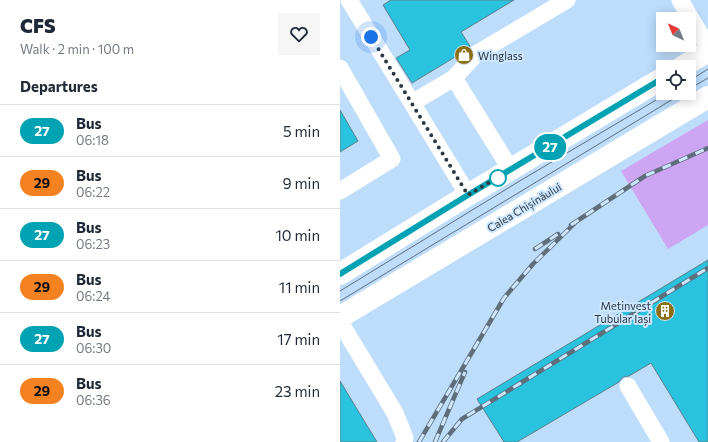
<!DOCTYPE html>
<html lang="en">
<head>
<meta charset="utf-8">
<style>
	body { margin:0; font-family:Commissioner,sans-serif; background:#f6f6f7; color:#1f2937; height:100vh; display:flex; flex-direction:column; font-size:15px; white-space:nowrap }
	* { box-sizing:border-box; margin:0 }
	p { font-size:13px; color:#747a83 }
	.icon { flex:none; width:22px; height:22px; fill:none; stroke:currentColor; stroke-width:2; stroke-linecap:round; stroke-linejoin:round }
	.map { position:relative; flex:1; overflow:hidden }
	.sheet { display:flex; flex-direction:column; background:#fff; width:340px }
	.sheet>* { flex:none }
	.badge { padding:0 8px; border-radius:13px; font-size:14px; line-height:26px }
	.needle { width:26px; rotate:317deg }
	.buttons { position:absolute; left:316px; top:12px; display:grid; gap:8px }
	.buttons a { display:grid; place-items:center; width:40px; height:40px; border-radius:0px; background:#fff; box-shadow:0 2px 10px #0003; font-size:20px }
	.you { position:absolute; width:20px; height:20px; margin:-10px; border:3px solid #fff; border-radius:50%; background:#1a73e8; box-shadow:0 0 0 6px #1a73e833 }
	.map>.badge { position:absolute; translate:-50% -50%; box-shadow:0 0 0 2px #fff }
	h2 { padding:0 20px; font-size:15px; line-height:36px }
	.round { display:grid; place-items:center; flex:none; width:42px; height:42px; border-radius:0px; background:#f6f6f7 }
	.head { display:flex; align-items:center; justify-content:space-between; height:68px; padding:0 20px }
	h1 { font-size:19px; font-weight:800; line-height:30px }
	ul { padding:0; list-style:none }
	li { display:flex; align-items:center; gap:12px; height:52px; padding:0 20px; border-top:1px solid #e0e1e3 }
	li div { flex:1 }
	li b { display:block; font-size:15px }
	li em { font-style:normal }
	li .badge { min-width:44px; font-weight:700; text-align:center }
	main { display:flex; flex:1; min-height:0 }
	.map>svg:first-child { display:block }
	.built { fill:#bdddfb; fill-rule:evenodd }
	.green { fill:#cda5f2 }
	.building { fill:#29c3df; stroke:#5c8089 }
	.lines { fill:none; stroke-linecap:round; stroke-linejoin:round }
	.minor { stroke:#fff; stroke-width:17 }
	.major { stroke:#fff; stroke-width:22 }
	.tram { stroke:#5e6e7b; stroke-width:1 }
	.rail-casing { stroke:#5e6e7b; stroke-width:4.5 }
	.rail { stroke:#cce7ff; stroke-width:3; stroke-dasharray:9; stroke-linecap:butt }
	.line-casing { stroke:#fff; stroke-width:9 }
	.line { stroke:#00a3b4; stroke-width:6 }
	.walk { stroke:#2e3841; stroke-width:4; stroke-dasharray:0 7.2 }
	.stop-dot { fill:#fff; stroke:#00a3b4; stroke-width:2 }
	.labels { text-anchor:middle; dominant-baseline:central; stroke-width:4; stroke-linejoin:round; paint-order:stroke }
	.poi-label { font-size:11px; fill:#2e3841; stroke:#cce7ff; text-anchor:start }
	.street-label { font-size:11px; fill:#2e3841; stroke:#cce7ff }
</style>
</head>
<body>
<main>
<section class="sheet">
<div class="head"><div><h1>CFS</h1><p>Walk · 2 min · 100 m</p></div><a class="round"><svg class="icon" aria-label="heart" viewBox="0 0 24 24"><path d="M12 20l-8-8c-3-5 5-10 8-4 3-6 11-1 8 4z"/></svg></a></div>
<h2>Departures</h2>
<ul>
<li><span class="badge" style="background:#00a3b4;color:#fff">27</span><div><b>Bus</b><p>06:18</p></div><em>5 min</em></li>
<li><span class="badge" style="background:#f58220;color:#111">29</span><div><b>Bus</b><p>06:22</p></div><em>9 min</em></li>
<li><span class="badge" style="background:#00a3b4;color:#fff">27</span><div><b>Bus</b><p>06:23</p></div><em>10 min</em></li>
<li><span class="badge" style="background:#f58220;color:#111">29</span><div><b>Bus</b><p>06:24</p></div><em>11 min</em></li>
<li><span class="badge" style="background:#00a3b4;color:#fff">27</span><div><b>Bus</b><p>06:30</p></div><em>17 min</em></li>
<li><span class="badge" style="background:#f58220;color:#111">29</span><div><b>Bus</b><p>06:36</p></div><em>23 min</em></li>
</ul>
</section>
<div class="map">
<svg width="368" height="442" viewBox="0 0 368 442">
	<rect width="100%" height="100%" fill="#cce7ff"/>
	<!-- built -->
	<path class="built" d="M 0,0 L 368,0 L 368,442 L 0,442 ZM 323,19 L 349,19 L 349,45 L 323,45 ZM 323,67 L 349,67 L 349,93 L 323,93 Z"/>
	<!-- green -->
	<path class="green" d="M 368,120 L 368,225 L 328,249 L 281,171 Z"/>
	<!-- building -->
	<path class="building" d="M 51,0 L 174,0 L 121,32 L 130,46 L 125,51 L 72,83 L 56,58 L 70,50 L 43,5 Z
		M 0,110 L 18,141 L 0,152 Z
		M 368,260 L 368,442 L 359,442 L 311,363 L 289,376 L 283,377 L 279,382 L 177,442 L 164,442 L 137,399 Z
		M 0,381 L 37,442 L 0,442 Z"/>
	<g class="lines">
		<!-- minor -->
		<path class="minor" d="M 9,0 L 72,103
			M 340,0 L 368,47
			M 0,68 L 52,159 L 0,191
			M 114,78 L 171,170
			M 128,195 L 72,103 L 114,78 L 136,54 L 227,0
			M 0,322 L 55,413 L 65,438 L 64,442
			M 288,386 L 321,442"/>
		<!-- major -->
		<path class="major" d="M 342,67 L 368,51
			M 0,274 L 128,195 L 323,78
			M 0,317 L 368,97"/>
		<!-- tram -->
		<path class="tram" d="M 349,81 L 368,69
			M 349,89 L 368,78
			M 0,291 L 178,182 L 328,93
			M 0,301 L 343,93"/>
		<defs>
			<path id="rail" d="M 231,225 L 305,176 L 368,148
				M 195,249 L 218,234
				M 79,442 L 164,298 L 193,264 L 235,223
				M 95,442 L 125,372
				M 103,442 L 122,419 L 368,268"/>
		</defs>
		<!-- rail casing -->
		<use href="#rail" class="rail-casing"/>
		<!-- rail -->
		<use href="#rail" class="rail"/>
	</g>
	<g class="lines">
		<defs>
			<path id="line" d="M 0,274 L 128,195 L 323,78"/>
		</defs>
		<!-- line casing -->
		<use href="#line" class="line-casing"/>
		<!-- line -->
		<use href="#line" class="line"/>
		<!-- walk -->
		<path class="walk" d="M 31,37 L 128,195 L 160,176 L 158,178"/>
	</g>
	<!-- icons -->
	<defs>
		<symbol id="shop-disc" viewBox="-11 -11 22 22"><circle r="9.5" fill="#8d6f12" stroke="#cce7ff"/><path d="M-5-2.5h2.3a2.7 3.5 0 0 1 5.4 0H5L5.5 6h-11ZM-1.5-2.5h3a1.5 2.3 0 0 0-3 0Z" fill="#fff"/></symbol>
		<symbol id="building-disc" viewBox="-11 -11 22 22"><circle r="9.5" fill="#8d6f12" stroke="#cce7ff"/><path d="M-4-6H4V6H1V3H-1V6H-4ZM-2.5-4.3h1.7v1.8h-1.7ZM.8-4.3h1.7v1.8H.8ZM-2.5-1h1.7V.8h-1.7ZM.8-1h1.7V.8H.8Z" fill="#fff"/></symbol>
	</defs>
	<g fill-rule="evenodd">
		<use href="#shop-disc" x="113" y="44" width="22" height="22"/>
		<use href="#building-disc" x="314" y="300" width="22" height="22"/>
	</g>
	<!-- markers -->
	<circle class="stop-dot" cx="158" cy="178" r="8"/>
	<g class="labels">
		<!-- poi labels -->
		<g class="poi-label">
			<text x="138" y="55">Winglass</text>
			<text x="311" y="305" text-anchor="end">Metinvest<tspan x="311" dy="13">Tubular Iași</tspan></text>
		</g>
		<!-- street labels -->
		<g class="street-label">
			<text transform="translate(184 207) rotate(-31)">Calea Chișinăului</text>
		</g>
	</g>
</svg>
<div class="buttons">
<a><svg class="needle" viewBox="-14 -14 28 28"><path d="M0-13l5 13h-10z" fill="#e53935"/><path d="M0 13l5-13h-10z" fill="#747a83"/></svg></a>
<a><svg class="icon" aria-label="locate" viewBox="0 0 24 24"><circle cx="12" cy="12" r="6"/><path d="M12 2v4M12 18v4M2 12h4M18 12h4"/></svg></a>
</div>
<div class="you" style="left:31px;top:37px"></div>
<b class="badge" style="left:210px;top:147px;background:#00a3b4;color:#fff">27</b>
</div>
</main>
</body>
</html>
